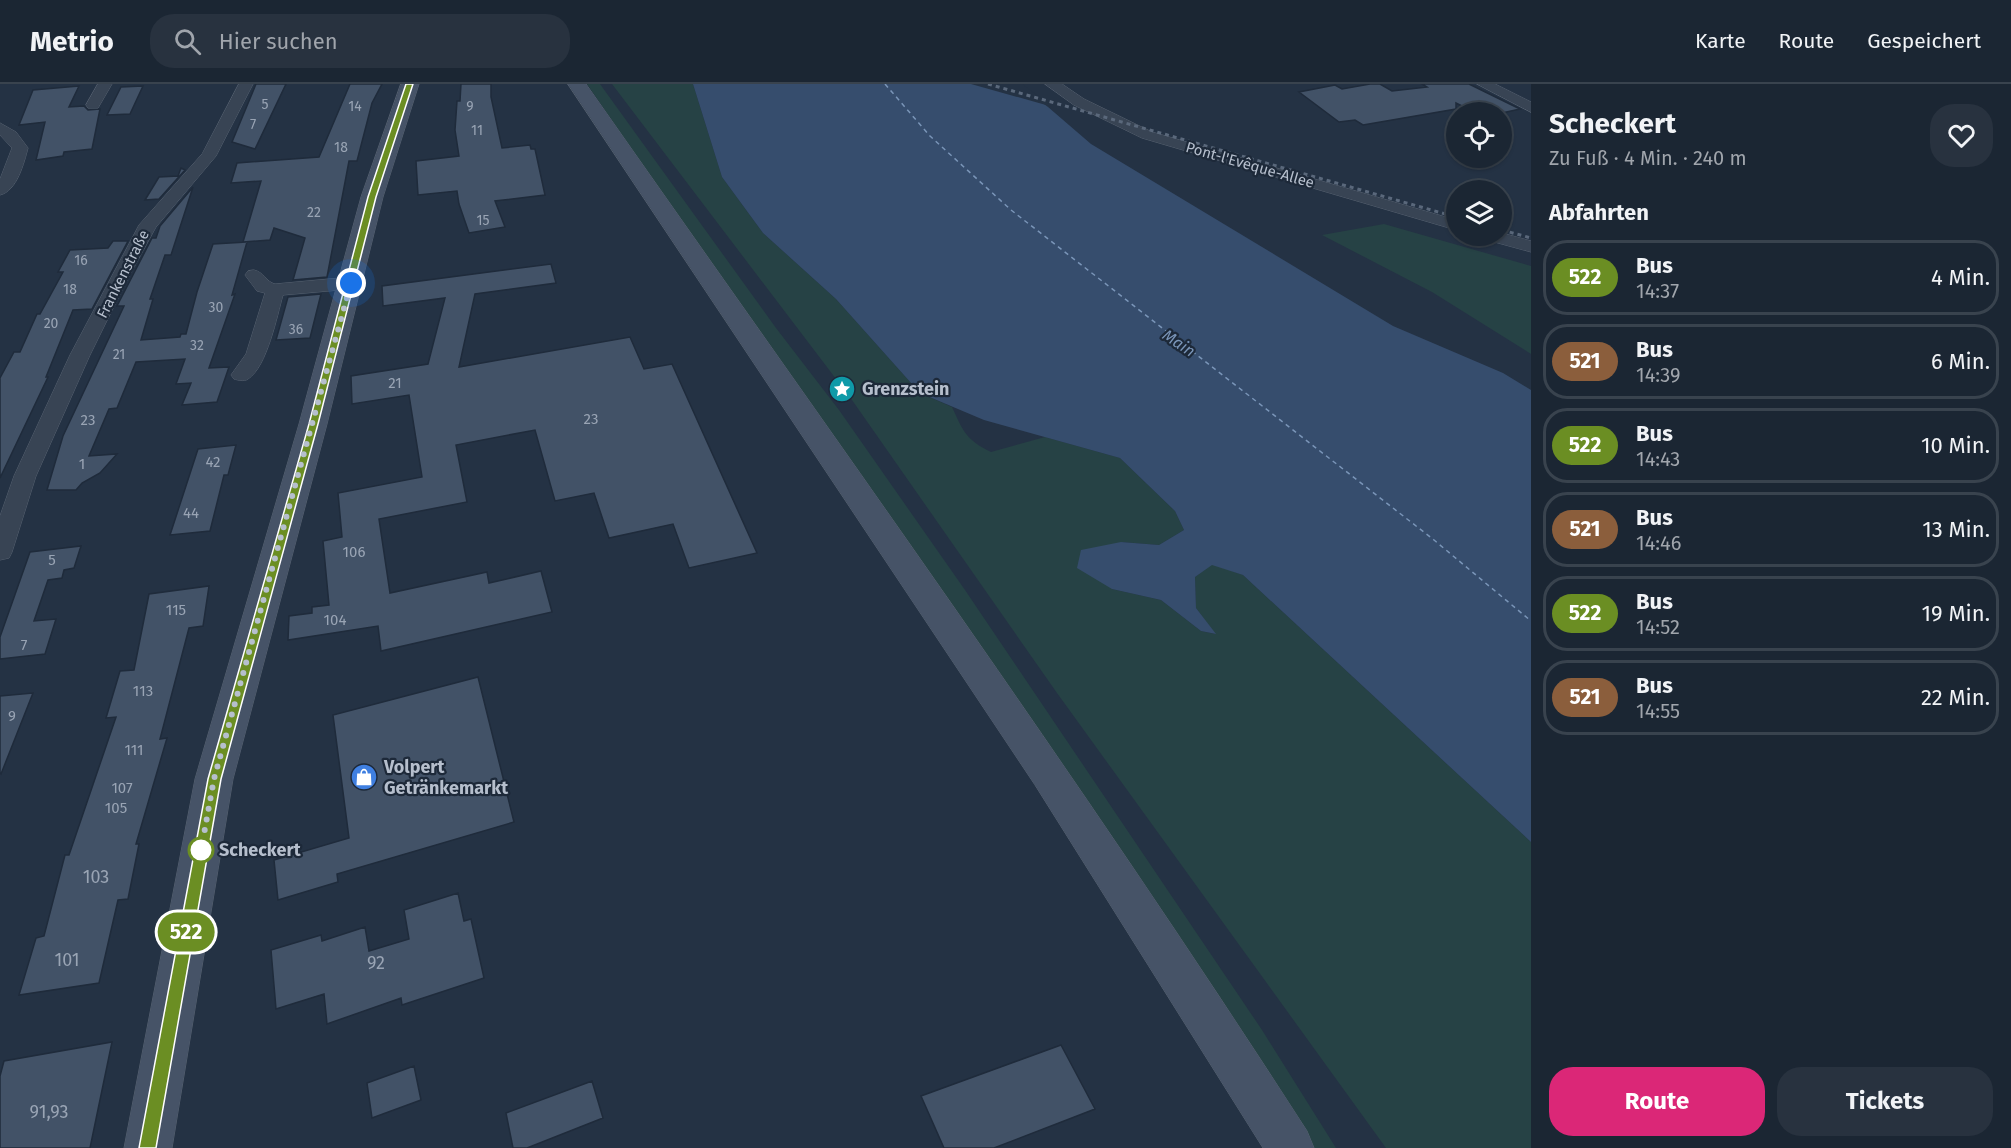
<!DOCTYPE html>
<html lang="de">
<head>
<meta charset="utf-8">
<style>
	body { margin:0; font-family:"Fira Sans",sans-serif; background:#28323f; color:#f1f3f6; height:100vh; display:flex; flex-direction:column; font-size:22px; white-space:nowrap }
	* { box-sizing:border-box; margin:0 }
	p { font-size:20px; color:#a0a5ac }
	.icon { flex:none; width:33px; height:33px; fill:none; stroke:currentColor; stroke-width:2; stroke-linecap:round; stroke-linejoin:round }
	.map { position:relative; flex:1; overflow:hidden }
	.side { display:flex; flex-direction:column; background:#1b2633; width:480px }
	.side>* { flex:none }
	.badge { padding:0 12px; border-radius:20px; font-size:21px; line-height:39px }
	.buttons { position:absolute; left:1446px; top:18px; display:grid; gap:12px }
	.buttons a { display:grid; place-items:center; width:66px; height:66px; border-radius:50%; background:#1b2633; box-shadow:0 2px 4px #0004,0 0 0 2px #39434e; font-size:30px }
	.you { position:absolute; width:30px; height:30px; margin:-15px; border:4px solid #fff; border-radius:50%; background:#1a73e8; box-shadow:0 0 0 9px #1a73e833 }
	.map>.badge { position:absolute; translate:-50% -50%; box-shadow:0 0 0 3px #fff }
	h2 { padding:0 18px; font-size:22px; line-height:54px }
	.round { display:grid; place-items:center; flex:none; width:63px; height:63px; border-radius:24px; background:#28323f }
	.headline { display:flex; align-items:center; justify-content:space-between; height:102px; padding:0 18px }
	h1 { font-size:28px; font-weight:700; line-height:45px }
	.button { display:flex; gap:12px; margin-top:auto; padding:12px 18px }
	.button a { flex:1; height:69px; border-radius:24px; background:#db2777; color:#fff; font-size:24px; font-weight:700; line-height:69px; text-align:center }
	.button a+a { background:#28323f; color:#f1f3f6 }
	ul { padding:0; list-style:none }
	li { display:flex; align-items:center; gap:18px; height:75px; margin:0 12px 9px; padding:0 6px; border:3px solid #39434e; border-radius:24px }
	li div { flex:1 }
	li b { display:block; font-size:22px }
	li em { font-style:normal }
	li .badge { min-width:66px; font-weight:700; text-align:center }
	header { display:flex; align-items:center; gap:36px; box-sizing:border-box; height:84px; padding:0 30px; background:#1b2633; border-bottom:2px solid #39434e }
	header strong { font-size:28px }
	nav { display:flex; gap:33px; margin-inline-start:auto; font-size:21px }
	.search { width:420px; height:54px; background:#28323f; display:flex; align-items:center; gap:15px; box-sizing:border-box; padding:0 21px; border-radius:24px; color:#a0a5ac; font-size:22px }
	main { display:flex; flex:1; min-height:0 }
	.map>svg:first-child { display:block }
	.green { fill:#264245 }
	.water { fill:#364d6d }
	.pier { fill:#243244 }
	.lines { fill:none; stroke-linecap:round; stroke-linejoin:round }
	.ferry { stroke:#7a95b8; stroke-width:1.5; stroke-dasharray:4.5 4; stroke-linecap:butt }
	.building { fill:#425267; stroke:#1f2b3b; stroke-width:1.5 }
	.street-casing { stroke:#576271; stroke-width:1 }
	.secondary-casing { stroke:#576271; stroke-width:1 }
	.street { fill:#384454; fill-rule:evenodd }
	.secondary { fill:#465367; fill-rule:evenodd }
	.rail { stroke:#5a687b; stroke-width:3; stroke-dasharray:4 4; stroke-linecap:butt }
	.line { fill:#6b8e23; stroke:#fff; stroke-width:1.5 }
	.walk { stroke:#b6bfcd; stroke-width:6; stroke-dasharray:0 10.8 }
	.stop-dot { fill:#fff; stroke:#6b8e23; stroke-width:3 }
	.labels { text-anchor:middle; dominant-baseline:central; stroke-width:4.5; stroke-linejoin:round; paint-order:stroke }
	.far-number-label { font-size:14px; fill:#99a4b4 }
	.far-street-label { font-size:15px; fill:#b6bfcd; stroke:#1d2939 }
	.number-label { font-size:15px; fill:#99a4b4 }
	.far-water-label { font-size:16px; font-style:italic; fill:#7a95b8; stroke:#1d2939 }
	.poi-label { font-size:18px; font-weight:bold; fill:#b6bfcd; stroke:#1d2939; text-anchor:start }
	.stop-label { font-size:18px; font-weight:bold; fill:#b6bfcd; stroke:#1d2939; text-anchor:start }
	.near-number-label { font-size:18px; fill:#99a4b4 }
</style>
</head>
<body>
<header>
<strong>Metrio</strong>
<div class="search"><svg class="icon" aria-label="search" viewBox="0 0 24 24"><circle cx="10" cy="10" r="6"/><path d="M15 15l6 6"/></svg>Hier suchen</div>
<nav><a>Karte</a><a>Route</a><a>Gespeichert</a></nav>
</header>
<main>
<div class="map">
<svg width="1531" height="1064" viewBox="0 0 1531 1064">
	<rect width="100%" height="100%" fill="#243244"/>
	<!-- green -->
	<path class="green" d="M 587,0 L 600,0 L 776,244 L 839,326 L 965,506 L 1262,946 L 1336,1064 L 1311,1064 Z
		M 612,0 L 693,0 L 722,93 L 763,149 L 836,215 L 920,309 L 952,323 C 963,347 966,356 991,368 L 1045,353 L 1120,374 L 1175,427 L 1184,446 L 1159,461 L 1121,458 L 1112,505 L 1161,516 L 1201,547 L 1215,550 L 1196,524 L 1195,493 L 1212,480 L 1243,491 L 1531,758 L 1531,1064 L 1386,1064 L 1057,609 L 852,316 Z
		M 1384,140 L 1531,182 L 1531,270 L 1432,208 L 1322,151 Z"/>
	<!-- water -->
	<path class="water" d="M 693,0 L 1017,0 L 1048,23 L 1091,60 L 1393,242 L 1503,289 L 1531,306 L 1531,758 L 1243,491 L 1212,481 L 1195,493 L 1196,524 L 1216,550 L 1201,547 L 1161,516 L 1112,505 L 1077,484 L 1081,466 L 1121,458 L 1159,461 L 1184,446 L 1175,427 L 1120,374 L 984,336 L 920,309 L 836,215 L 763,149 L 722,93 Z"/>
	<!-- pier -->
	<path class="pier" d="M 971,0 L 1022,0 L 1053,23 Z"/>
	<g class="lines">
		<!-- ferry -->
		<path class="ferry" d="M 885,0 L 930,52 L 1011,126 L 1434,456 L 1531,537"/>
	</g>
	<!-- building -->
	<path class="building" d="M 256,0 L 286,0 L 255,65 L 232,58 Z
		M 350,0 L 382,0 L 372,19 L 357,77 L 349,77 L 327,193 L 293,196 L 305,154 L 274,144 L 270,156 L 243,158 L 261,97 L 231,99 L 237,79 L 319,73 Z
		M 461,0 L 491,0 L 491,13 L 502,64 L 530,61 L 531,65 L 535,65 L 545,111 L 495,117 L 505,143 L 469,149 L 459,120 L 457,107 L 418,111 L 416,77 L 459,72 L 455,46 L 457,17 L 460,17 Z
		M 1370,0 L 1380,0 L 1392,7 L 1427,3 L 1422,0 L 1469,0 L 1520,25 L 1502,29 L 1474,28 L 1456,19 L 1456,25 L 1363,41 L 1355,36 L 1339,38 L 1299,8 L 1335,1 L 1342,5 Z
		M 79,2 L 69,23 L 84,22 L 88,26 L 100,25 L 92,65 L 64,68 L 63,72 L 36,76 L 45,38 L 19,41 L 33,6 Z
		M 143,2 L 130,30 L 107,31 L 121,3 Z
		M 181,84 L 185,86 L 159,115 L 145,116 L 159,93 L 178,92 Z
		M 193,103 L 171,171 L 165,171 L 150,215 L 153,215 L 141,256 L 180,253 L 181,250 L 186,250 L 197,208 L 213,160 L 247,158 L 232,211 L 235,210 L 209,284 L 229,283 L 217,318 L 182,321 L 191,299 L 176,300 L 185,275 L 136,278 L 117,324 L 109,325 L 89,372 L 117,370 L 100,389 L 82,399 L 76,406 L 47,406 L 63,352 L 124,222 L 117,222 L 152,154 L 156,154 L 160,142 Z
		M 113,157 L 128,157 L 92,225 L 73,226 L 46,293 L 48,293 L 0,394 L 0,294 L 14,268 L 20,268 L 37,230 L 40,230 L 63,188 L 58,188 L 70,166 L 108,164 Z
		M 551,180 L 556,199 L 475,210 L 459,283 L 630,253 L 644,285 L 672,280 L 757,469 L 689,484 L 673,440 L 609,454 L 594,409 L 555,417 L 535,346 L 456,361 L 467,418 L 379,435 L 390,509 L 487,488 L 489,499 L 541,487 L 552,528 L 381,567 L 378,542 L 288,556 L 289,532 L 312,529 L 312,523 L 329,521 L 323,457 L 342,453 L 338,409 L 422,393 L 409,311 L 352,320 L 351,292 L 428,280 L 445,214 L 383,222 L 382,202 Z
		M 321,210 L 310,254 L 276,256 L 288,213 Z
		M 236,361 L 228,391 L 224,391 L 210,447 L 170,451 L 198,365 Z
		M 81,462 L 74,484 L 64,486 L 62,494 L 48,496 L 34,537 L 56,535 L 45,570 L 0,575 L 0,553 L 30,468 Z
		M 209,502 L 203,542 L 189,544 L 160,655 L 167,654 L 136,760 L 139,760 L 128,815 L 118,816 L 99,899 L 19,911 L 36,854 L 44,852 L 65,771 L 69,771 L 116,633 L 106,634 L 120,587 L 134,586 L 149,510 Z
		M 478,593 L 514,738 L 337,790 L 338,798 L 278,816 L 274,776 L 349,754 L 333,631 Z
		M 33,609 L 1,690 L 0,689 L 0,612 Z
		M 458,809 L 464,837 L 471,835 L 484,894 L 402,921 L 401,914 L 327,940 L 324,910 L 276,925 L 271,866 L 321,851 L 322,857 L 365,843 L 369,867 L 409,855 L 404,826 Z
		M 112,958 L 90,1064 L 0,1064 L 0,992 L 4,977 Z
		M 1061,961 L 1095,1025 L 994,1064 L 944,1064 L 921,1012 Z
		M 414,982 L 421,1016 L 372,1034 L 367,999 Z
		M 592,997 L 603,1034 L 527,1064 L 513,1064 L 506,1029 Z"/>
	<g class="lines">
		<defs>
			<path id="street" d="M 98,0 L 112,0 L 98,24 L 88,24 L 86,21 Z
				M 239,0 L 253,0 L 216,72 L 156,143 L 127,196 L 90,271 L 36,392 L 12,468 L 9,474 L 0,476 L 0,432 L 14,392 L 70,271 L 139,141 L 202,70 Z
				M 1045,0 L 1062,0 L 1084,15 L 1152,48 L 1456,136 L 1456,146 L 1142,54 L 1074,21 Z
				M 1477,0 L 1495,0 L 1531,18 L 1531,28 Z
				M 0,39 L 16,48 L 28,64 C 24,79 17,107 0,111 L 0,95 L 12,64 L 0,51 Z
				M 1502,149 L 1531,157 L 1531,168 L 1487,156 L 1484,152 L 1502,152 Z
				M 254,186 C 264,188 266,198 275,200 L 351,193 L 358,195 L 360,199 L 358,203 L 351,205 L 283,211 C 277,232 267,283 248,295 C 244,298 238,296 234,295 L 231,291 L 246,270 L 265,209 L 257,207 L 245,191 L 248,187 Z"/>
			<path id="secondary" d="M 401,0 L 419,0 L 383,113 L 327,340 L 233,695 L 172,1064 L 124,1064 L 195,695 L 299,340 L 361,113 Z
				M 568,0 L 586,0 C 829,347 1078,691 1307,1047 L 1314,1064 L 1263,1064 L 1035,701 Z"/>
		</defs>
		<!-- street casing -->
		<use href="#street" class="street-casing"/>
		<!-- secondary casing -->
		<use href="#secondary" class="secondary-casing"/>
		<!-- street -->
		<use href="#street" class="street"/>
		<!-- secondary -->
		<use href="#secondary" class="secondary"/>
		<!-- rail -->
		<path class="rail" d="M 988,0 L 1456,133
			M 1502,146 L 1531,154"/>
	</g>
	<!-- line -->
	<path class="line" d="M 406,0 L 413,0 L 376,113 L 318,340 L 221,695 L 156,1064 L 139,1064 L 208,695 L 309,340 L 368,113 Z"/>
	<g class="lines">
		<!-- walk -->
		<path class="walk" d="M 201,766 L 200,772 L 214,695 L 351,199"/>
	</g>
	<!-- icons -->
	<defs>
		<symbol id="sight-disc" viewBox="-11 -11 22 22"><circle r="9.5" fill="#0f9aa8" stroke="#1d2939"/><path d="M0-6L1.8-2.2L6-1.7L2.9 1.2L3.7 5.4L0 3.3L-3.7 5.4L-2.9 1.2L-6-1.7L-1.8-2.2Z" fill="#fff"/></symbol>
		<symbol id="shop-disc" viewBox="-11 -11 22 22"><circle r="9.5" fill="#3f7fe0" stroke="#1d2939"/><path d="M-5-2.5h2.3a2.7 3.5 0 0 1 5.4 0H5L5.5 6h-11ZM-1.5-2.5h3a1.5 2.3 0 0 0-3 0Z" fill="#fff"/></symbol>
	</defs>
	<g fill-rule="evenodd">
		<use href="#sight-disc" x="827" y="290" width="30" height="30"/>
		<use href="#shop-disc" x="349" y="678" width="30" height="30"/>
	</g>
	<!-- markers -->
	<circle class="stop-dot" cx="201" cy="766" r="12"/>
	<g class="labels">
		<!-- far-number labels -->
		<g class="far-number-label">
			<text x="265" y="20">5</text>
			<text x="355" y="22">14</text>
			<text x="470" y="22">9</text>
			<text x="253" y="40">7</text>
			<text x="477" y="46">11</text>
			<text x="341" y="63">18</text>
			<text x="314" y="128">22</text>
			<text x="483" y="136">15</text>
			<text x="81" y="176">16</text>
			<text x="70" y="205">18</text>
			<text x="216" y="223">30</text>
			<text x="51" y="239">20</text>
			<text x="296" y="245">36</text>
			<text x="197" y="261">32</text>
			<text x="119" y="270">21</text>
		</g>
		<!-- far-street labels -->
		<g class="far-street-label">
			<text transform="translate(1250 81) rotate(16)">Pont-l'Evêque-Allee</text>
			<text transform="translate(123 190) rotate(-63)">Frankenstraße</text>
		</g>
		<!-- number labels -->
		<g class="number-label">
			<text x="395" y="299">21</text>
			<text x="591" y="335">23</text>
			<text x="88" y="336">23</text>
			<text x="213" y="378">42</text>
			<text x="82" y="380">1</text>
			<text x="191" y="429">44</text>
			<text x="354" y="468">106</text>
			<text x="52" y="476">5</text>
			<text x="176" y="526">115</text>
			<text x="335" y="536">104</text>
			<text x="24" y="561">7</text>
			<text x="143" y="607">113</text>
			<text x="12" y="632">9</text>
			<text x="134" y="666">111</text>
			<text x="122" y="704">107</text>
			<text x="116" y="724">105</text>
		</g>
		<!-- far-water labels -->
		<g class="far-water-label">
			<text transform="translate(1179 259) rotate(34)">Main</text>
		</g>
		<!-- poi labels -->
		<g class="poi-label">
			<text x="862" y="305">Grenzstein</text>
			<text x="384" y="683">Volpert<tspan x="384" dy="21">Getränkemarkt</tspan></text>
		</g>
		<!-- stop labels -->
		<g class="stop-label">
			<text x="219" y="766">Scheckert</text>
		</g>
		<!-- near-number labels -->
		<g class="near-number-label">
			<text x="96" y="793">103</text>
			<text x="67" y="876">101</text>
			<text x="376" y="879">92</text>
			<text x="49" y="1028">91,93</text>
		</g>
	</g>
</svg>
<div class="buttons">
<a><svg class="icon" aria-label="locate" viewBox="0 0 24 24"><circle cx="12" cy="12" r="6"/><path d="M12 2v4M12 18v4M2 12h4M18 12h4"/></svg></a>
<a><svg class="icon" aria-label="layers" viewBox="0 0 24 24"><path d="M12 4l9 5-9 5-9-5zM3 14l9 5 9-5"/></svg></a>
</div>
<div class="you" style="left:351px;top:199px"></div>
<b class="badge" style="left:186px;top:848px;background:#6b8e23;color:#fff">522</b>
</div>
<section class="side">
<div class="headline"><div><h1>Scheckert</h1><p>Zu Fuß · 4 Min. · 240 m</p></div><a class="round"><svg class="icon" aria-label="heart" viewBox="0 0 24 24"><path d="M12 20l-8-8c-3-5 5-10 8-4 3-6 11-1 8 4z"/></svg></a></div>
<h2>Abfahrten</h2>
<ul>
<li><span class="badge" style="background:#6b8e23;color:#fff">522</span><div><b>Bus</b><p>14:37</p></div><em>4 Min.</em></li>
<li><span class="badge" style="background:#8b5e3c;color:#fff">521</span><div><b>Bus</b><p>14:39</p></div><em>6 Min.</em></li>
<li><span class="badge" style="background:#6b8e23;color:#fff">522</span><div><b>Bus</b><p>14:43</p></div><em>10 Min.</em></li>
<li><span class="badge" style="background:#8b5e3c;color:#fff">521</span><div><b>Bus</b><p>14:46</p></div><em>13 Min.</em></li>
<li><span class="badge" style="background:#6b8e23;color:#fff">522</span><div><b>Bus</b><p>14:52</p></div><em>19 Min.</em></li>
<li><span class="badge" style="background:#8b5e3c;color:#fff">521</span><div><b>Bus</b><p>14:55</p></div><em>22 Min.</em></li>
</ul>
<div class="button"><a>Route</a><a>Tickets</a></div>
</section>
</main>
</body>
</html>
